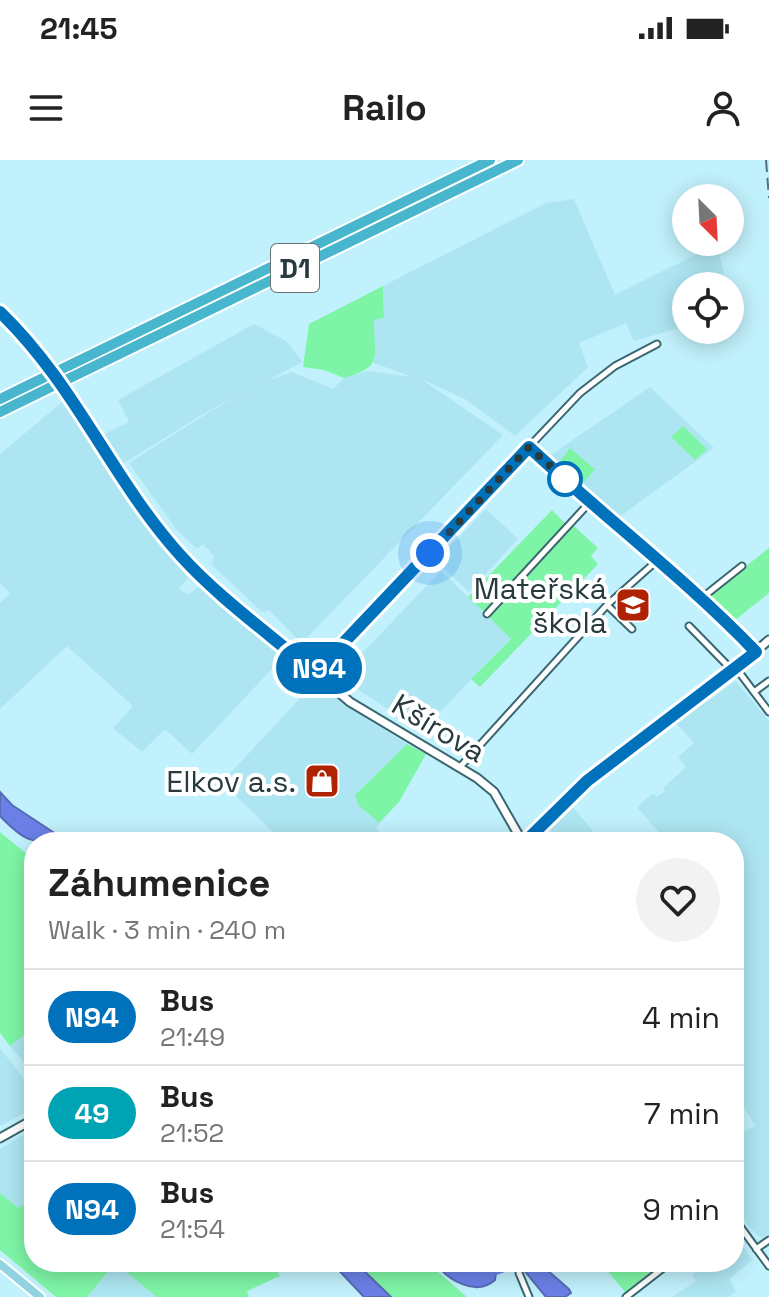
<!DOCTYPE html>
<html lang="en">
<head>
<meta charset="utf-8">
<style>
	body { margin:0; font-family:"Space Grotesk",sans-serif; background:#f2f2f2; color:#222; height:100vh; display:flex; flex-direction:column; font-size:30px; white-space:nowrap }
	* { box-sizing:border-box; margin:0 }
	p { font-size:26px; color:#767676 }
	.icon { flex:none; width:44px; height:44px; fill:none; stroke:currentColor; stroke-width:2; stroke-linecap:round; stroke-linejoin:round }
	.map { position:relative; flex:1; overflow:hidden }
	.drawer { position:absolute; left:24px; top:672px; width:720px; height:440px; display:flex; flex-direction:column; background:#fff; border-radius:32px; box-shadow:0 4px 20px #0003 }
	.drawer>* { flex:none }
	.badge { padding:0 16px; border-radius:26px; font-size:28px; line-height:52px }
	.needle { width:52px; rotate:156deg }
	.buttons { position:absolute; left:672px; top:24px; display:grid; gap:16px }
	.buttons a { display:grid; place-items:center; width:72px; height:72px; border-radius:50%; background:#fff; box-shadow:0 4px 20px #0003; font-size:40px }
	.you { position:absolute; width:40px; height:40px; margin:-20px; border:6px solid #fff; border-radius:50%; background:#1a73e8; box-shadow:0 0 0 12px #1a73e833 }
	.map>.badge { position:absolute; translate:-50% -50%; box-shadow:0 0 0 4px #fff }
	.round { display:grid; place-items:center; flex:none; width:84px; height:84px; border-radius:42px; background:#f2f2f2 }
	.headline { display:flex; align-items:center; justify-content:space-between; height:136px; padding:0 24px }
	h1 { font-size:38px; font-weight:800; line-height:60px }
	ul { padding:0; list-style:none }
	li { display:flex; align-items:center; gap:24px; height:96px; padding:0 24px; border-top:2px solid #e0e0e0 }
	li div { flex:1 }
	li b { display:block; font-size:30px }
	li em { font-style:normal }
	li .badge { min-width:88px; font-weight:700; text-align:center }
	.status { display:flex; justify-content:space-between; align-items:center; height:56px; padding:0 40px; background:#fff; direction:ltr }
	.status svg { height:22px; fill:currentColor }
	header { display:flex; justify-content:space-between; align-items:center; height:104px; padding:0 24px; background:#fff; font-size:36px; font-weight:800 }
	.map>svg:first-child { display:block }
	.built { fill:#ade6f2 }
	.green { fill:#7ef5a6 }
	.water { fill:#6b80e7; stroke:#576bb4; stroke-width:2 }
	.lines { fill:none; stroke-linecap:round; stroke-linejoin:round }
	.canal { stroke:#6b80e7; stroke-width:6 }
	.minor-casing { stroke:#3a6670; stroke-width:9 }
	.tertiary-casing { stroke:#3a6670; stroke-width:11 }
	.primary-casing { stroke:#fff; stroke-width:12 }
	.motorway-casing { stroke:#fff; stroke-width:14 }
	.minor { stroke:#fff; stroke-width:5 }
	.tertiary { stroke:#fff; stroke-width:7 }
	.primary { stroke:#91d3e0; stroke-width:8 }
	.motorway { stroke:#48b6cc; stroke-width:10 }
	.rail { stroke:#557076; stroke-width:2; stroke-dasharray:12 6; stroke-linecap:butt }
	.motorway-bridge-casing { stroke:#fff; stroke-width:14; stroke-linecap:butt }
	.motorway-bridge { stroke:#48b6cc; stroke-width:10 }
	.line-casing { stroke:#fff; stroke-width:18 }
	.line { stroke:#0072bc; stroke-width:12 }
	.walk { stroke:#273a3e; stroke-width:8; stroke-dasharray:0 14.4 }
	.stop-dot { fill:#fff; stroke:#0072bc; stroke-width:4 }
	.labels { text-anchor:middle; dominant-baseline:central; stroke-width:8; stroke-linejoin:round; paint-order:stroke }
	.shield { fill:#fff; stroke:#687578; stroke-width:2 }
	.shield-label { font-size:28px; font-weight:bold; fill:#273a3e }
	.poi-label { font-size:30px; fill:#273a3e; stroke:#fff; text-anchor:end }
	.street-label { font-size:30px; fill:#273a3e; stroke:#fff }
</style>
</head>
<body>
<div class="status"><b>21:45</b><svg viewBox="0 0 49 12"><path d="M0 12V9h3v3zM5 12V6h3v6zM10 12V3h3v9zM15 12V0h3v12zM26 1h20v11H26zM47 4h2v5h-2z"/></svg></div>
<header><svg class="icon" aria-label="menu" viewBox="0 0 24 24"><path d="M4 6h16M4 12h16M4 18h16"/></svg>Railo<svg class="icon" aria-label="person" viewBox="0 0 24 24"><circle cx="12" cy="8" r="4"/><path d="M4 21q1-7 8-7t8 7"/></svg></header>
<div class="map">
<svg width="769" height="1137" viewBox="0 0 769 1137">
	<rect width="100%" height="100%" fill="#c1f1fc"/>
	<!-- built -->
	<path class="built" d="M 574,39 L 615,135 L 717,84 L 727,126 L 686,126 L 686,166 L 634,181 L 626,163 L 579,183 L 588,207 L 515,276 L 465,239 L 421,219 L 503,275 L 296,489 L 294,487 L 299,481 L 269,450 L 262,452 L 212,405 L 214,396 L 203,384 L 197,389 L 177,370 L 129,303 L 209,252 L 263,222 L 292,212 L 333,229 L 344,218 L 368,211 L 412,217 L 374,203 L 374,160 L 384,158 L 383,126 L 546,43 Z
		M 254,164 L 286,181 L 303,202 L 208,251 L 121,305 L 103,275 L 129,262 L 118,240 Z
		M 650,227 L 714,288 L 619,357 L 548,297 Z
		M 67,238 L 136,343 L 132,347 L 188,418 L 179,429 L 188,435 L 203,423 L 283,497 L 192,594 L 165,569 L 142,592 L 113,568 L 133,546 L 67,486 L 0,549 L 0,443 L 10,433 L 0,423 L 0,294 Z
		M 486,349 L 518,379 L 469,432 L 436,401 Z
		M 441,411 L 511,478 L 422,571 L 339,517 Z
		M 316,521 L 351,549 L 407,584 L 355,635 L 358,645 L 380,664 L 376,668 L 385,682 L 283,682 L 222,622 Z
		M 736,521 L 769,561 L 769,1074 L 761,1078 L 748,1066 L 734,1040 L 734,977 L 755,966 L 734,929 L 734,682 L 667,682 L 637,647 L 653,633 L 657,637 L 665,631 L 663,628 L 686,607 L 678,597 L 694,583 L 676,563 Z
		M 572,646 L 593,671 L 583,682 L 569,682 L 549,670 Z
		M 34,867 L 34,914 L 10,886 Z
		M 0,888 L 34,932 L 34,948 L 0,966 Z
		M 34,968 L 34,1038 L 18,1049 L 0,1033 L 0,989 Z
		M 740,1082 L 753,1100 L 729,1119 L 736,1132 L 729,1137 L 672,1137 L 696,1121 L 692,1115 L 711,1102 L 734,1102 L 734,1087 Z
		M 115,1103 L 157,1137 L 87,1137 Z"/>
	<!-- green -->
	<path class="green" d="M 383,126 L 384,158 L 374,160 C 374,199 384,206 344,218 L 324,210 L 303,207 L 309,164 Z
		M 683,266 L 707,289 L 695,300 L 671,277 Z
		M 570,288 L 595,309 L 585,322 L 560,301 Z
		M 552,350 L 567,365 L 485,453 L 468,437 Z
		M 574,366 L 598,388 L 591,396 L 598,404 L 480,527 L 471,519 L 511,479 L 487,455 Z
		M 769,388 L 769,433 L 734,461 L 710,434 Z
		M 407,584 L 426,594 L 399,642 L 379,663 L 358,645 L 355,635 Z
		M 0,672 L 34,700 L 34,867 L 10,886 L 0,873 Z
		M 0,1033 L 18,1048 L 34,1038 L 34,1102 L 273,1102 L 280,1116 L 247,1131 L 249,1137 L 157,1137 L 115,1103 L 87,1137 L 56,1137 L 0,1090 Z
		M 355,1102 L 426,1102 L 467,1137 L 391,1137 Z
		M 600,1102 L 664,1102 L 625,1132 Z"/>
	<!-- water -->
	<path class="water" d="M 0,632 L 12,645 L 68,682 C 31,682 27,684 0,656 Z
		M 331,1102 L 355,1102 L 391,1137 L 364,1137 Z
		M 435,1102 L 463,1102 L 485,1107 L 488,1102 L 496,1112 L 495,1120 C 476,1137 447,1120 435,1102 Z
		M 538,1102 L 569,1129 L 571,1133 L 565,1137 L 546,1137 L 518,1103 Z"/>
	<g class="lines">
		<!-- canal -->
		<path class="canal" d="M 496,1112 L 519,1104"/>
		<defs>
			<path id="minor" d="M 529,287 L 660,398 L 756,492
				M 703,437 L 742,406
				M 607,445 L 632,469
				M 487,454 L 591,341
				M 689,466 L 733,511
				M 736,508 L 769,552
				M 315,513 L 580,233 L 615,206 L 657,184
				M 754,532 L 769,521
				M 460,607 L 607,445 L 660,398
				M 734,1058 L 769,1106
				M 756,1089 L 769,1080
				M 519,1113 L 529,1137
				M 626,1137 L 671,1102"/>
			<path id="tertiary" d="M 0,152 L 52,207
				M 67,230 L 121,316 L 180,396 L 200,414 L 350,542 L 477,618 L 494,632 L 518,674
				M 529,678 L 587,621 L 718,523 L 769,480
				M 0,978 L 34,959"/>
			<path id="primary" d="M 0,1104 L 40,1137"/>
			<path id="motorway" d="M 64,208 L 490,0
				M 72,217 L 518,0
				M 0,239 L 47,216
				M 0,252 L 53,226"/>
		</defs>
		<!-- minor casing -->
		<use href="#minor" class="minor-casing"/>
		<!-- tertiary casing -->
		<use href="#tertiary" class="tertiary-casing"/>
		<!-- primary casing -->
		<use href="#primary" class="primary-casing"/>
		<!-- motorway casing -->
		<use href="#motorway" class="motorway-casing"/>
		<!-- minor -->
		<use href="#minor" class="minor"/>
		<!-- tertiary -->
		<use href="#tertiary" class="tertiary"/>
		<!-- primary -->
		<use href="#primary" class="primary"/>
		<!-- motorway -->
		<use href="#motorway" class="motorway"/>
		<!-- rail -->
		<path class="rail" d="M 766,0 L 769,38"/>
		<defs>
			<path id="motorway-bridge" d="M 47,216 L 64,208
				M 53,226 L 72,217"/>
		</defs>
		<!-- motorway-bridge casing -->
		<use href="#motorway-bridge" class="motorway-bridge-casing"/>
		<!-- motorway-bridge -->
		<use href="#motorway-bridge" class="motorway-bridge"/>
	</g>
	<g class="lines">
		<defs>
			<path id="line" d="M 0,152 C 76,225 112,320 181,396 C 220,439 271,475 315,513 L 529,287 C 604,357 685,418 756,492 L 587,621 L 529,678 L 530,682"/>
		</defs>
		<!-- line casing -->
		<use href="#line" class="line-casing"/>
		<!-- line -->
		<use href="#line" class="line"/>
		<!-- walk -->
		<path class="walk" d="M 430,393 L 529,287 L 565,319"/>
	</g>
	<!-- icons -->
	<defs>
		<symbol id="school-square" viewBox="-11 -11 22 22"><rect x="-9" y="-9" width="18" height="18" rx="4" fill="#b02302" stroke="#fff"/><path d="M0-5L7-2L0 1L-7-2ZM-4 1L0 2.5L4 1V4Q0 6-4 4Z" fill="#fff"/></symbol>
		<symbol id="shop-square" viewBox="-11 -11 22 22"><rect x="-9" y="-9" width="18" height="18" rx="4" fill="#b02302" stroke="#fff"/><path d="M-5-2.5h2.3a2.7 3.5 0 0 1 5.4 0H5L5.5 6h-11ZM-1.5-2.5h3a1.5 2.3 0 0 0-3 0Z" fill="#fff"/></symbol>
	</defs>
	<g fill-rule="evenodd">
		<use href="#school-square" x="613" y="425" width="40" height="40"/>
		<use href="#shop-square" x="302" y="601" width="40" height="40"/>
	</g>
	<!-- markers -->
	<circle class="stop-dot" cx="565" cy="319" r="16"/>
	<g class="labels">
		<!-- shield labels -->
		<rect class="shield" x="271" y="84" width="48" height="48" rx="6"/>
		<g class="shield-label">
			<text x="295" y="108">D1</text>
		</g>
		<!-- poi labels -->
		<g class="poi-label">
			<text x="607" y="428">Mateřská<tspan x="607" dy="34">škola</tspan></text>
			<text x="296" y="621">Elkov a.s.</text>
		</g>
		<!-- street labels -->
		<g class="street-label">
			<text transform="translate(439 568) rotate(31)">Kšírova</text>
		</g>
	</g>
</svg>
<div class="buttons">
<a><svg class="needle" viewBox="-14 -14 28 28"><path d="M0-13l5 13h-10z" fill="#e53935"/><path d="M0 13l5-13h-10z" fill="#767676"/></svg></a>
<a><svg class="icon" aria-label="locate" viewBox="0 0 24 24"><circle cx="12" cy="12" r="6"/><path d="M12 2v4M12 18v4M2 12h4M18 12h4"/></svg></a>
</div>
<div class="you" style="left:430px;top:393px"></div>
<b class="badge" style="left:319px;top:508px;background:#0072bc;color:#fff">N94</b>
<section class="drawer">
<div class="headline"><div><h1>Záhumenice</h1><p>Walk · 3 min · 240 m</p></div><a class="round"><svg class="icon" aria-label="heart" viewBox="0 0 24 24"><path d="M12 20l-8-8c-3-5 5-10 8-4 3-6 11-1 8 4z"/></svg></a></div>
<ul>
<li><span class="badge" style="background:#0072bc;color:#fff">N94</span><div><b>Bus</b><p>21:49</p></div><em>4 min</em></li>
<li><span class="badge" style="background:#00a3b4;color:#fff">49</span><div><b>Bus</b><p>21:52</p></div><em>7 min</em></li>
<li><span class="badge" style="background:#0072bc;color:#fff">N94</span><div><b>Bus</b><p>21:54</p></div><em>9 min</em></li>
</ul>
</section>
</div>
</body>
</html>
